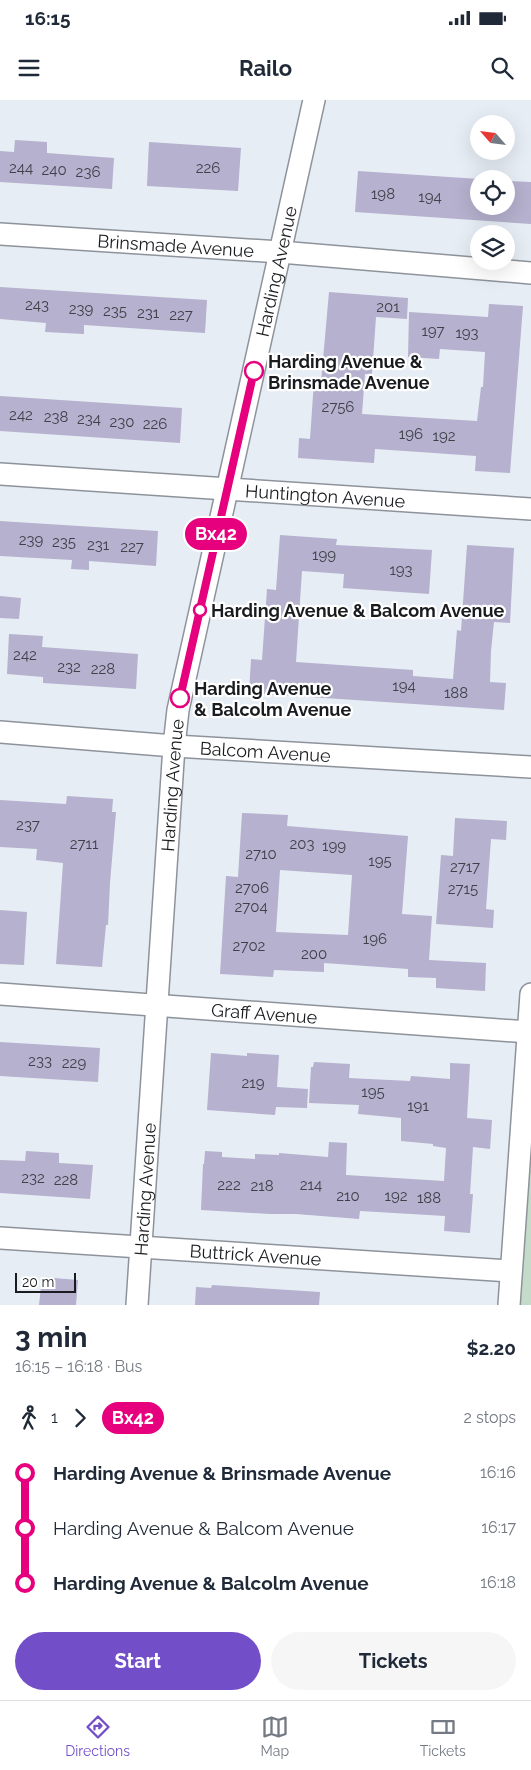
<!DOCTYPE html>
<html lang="en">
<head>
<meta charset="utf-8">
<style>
	body { margin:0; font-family:Raleway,sans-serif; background:#f6f6f7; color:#1f2937; height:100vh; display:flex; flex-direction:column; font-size:19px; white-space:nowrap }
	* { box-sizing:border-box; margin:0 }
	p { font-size:16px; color:#747a83 }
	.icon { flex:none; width:28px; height:28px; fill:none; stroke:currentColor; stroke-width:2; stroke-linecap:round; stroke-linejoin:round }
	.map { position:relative; height:1205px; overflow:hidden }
	.sheet { display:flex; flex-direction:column; background:#fff; flex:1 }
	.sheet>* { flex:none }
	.badge { padding:0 10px; border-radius:16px; font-size:18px; line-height:32px }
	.needle { width:32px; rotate:298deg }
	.buttons { position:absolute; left:470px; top:15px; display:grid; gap:10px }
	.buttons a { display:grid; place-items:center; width:45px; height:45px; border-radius:50%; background:#fff; box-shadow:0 5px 20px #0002; font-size:25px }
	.scale { position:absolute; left:15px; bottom:12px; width:61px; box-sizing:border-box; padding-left:5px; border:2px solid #191b1e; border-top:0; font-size:14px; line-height:18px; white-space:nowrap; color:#191b1e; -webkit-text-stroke:4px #fff; paint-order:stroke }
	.map>.badge { position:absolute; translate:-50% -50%; box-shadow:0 0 0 2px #fff }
	.legs { display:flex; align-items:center; gap:8px; height:55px; padding:0 15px; font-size:16px }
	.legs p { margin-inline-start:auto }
	.overview { display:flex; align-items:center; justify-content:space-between; height:85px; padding:0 15px }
	h1 { font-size:28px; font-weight:700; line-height:38px }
	.action { display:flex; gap:10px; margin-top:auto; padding:10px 15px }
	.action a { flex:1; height:58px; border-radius:30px; background:#724fc8; color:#fff; font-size:20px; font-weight:700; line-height:58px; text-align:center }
	.action a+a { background:#f6f6f7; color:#1f2937 }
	ul { padding:0 15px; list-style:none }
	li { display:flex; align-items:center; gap:18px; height:55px; font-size:19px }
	li i { display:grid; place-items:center; width:8px; height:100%; margin:0 6px; background:currentColor }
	li i::after { content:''; width:12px; height:12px; margin:-6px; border:4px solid; border-radius:50%; background:#fff }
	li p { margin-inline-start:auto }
	li:first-child i { background:linear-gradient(#0000 50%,currentColor 0) }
	li:last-child i { background:linear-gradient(currentColor 50%,#0000 0) }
	.status { display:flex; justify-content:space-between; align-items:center; height:35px; padding:0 25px; background:#fff; direction:ltr }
	.status svg { height:14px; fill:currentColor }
	header { display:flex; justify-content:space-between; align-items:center; height:65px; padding:0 15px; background:#fff; font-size:22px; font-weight:700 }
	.tabs { display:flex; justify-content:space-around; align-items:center; height:70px; border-top:1px solid #e0e1e3; background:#fff; font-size:14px; color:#747a83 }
	.tabs a { display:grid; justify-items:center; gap:2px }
	.tabs .current { color:#724fc8 }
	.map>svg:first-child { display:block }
	.green { fill:#c3dbc8 }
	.building { fill:#b5b1ce; fill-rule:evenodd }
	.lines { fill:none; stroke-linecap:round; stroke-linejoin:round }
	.minor-casing { stroke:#8e939b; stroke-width:24 }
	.minor { stroke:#fff; stroke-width:21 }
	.line-1-casing { stroke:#fff; stroke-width:11 }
	.line-1 { stroke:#e6007e; stroke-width:8 }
	.stop-1-dot { fill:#fff; stroke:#e6007e; stroke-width:2.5 }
	.labels { text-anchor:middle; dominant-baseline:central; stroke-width:4.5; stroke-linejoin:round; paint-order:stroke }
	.number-label { font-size:15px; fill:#40404a }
	.street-label { font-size:18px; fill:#191b1e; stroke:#fff }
	.stop-label { font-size:18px; font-weight:bold; fill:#191b1e; stroke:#fff; text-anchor:start }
</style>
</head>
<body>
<div class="status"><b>16:15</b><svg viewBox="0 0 49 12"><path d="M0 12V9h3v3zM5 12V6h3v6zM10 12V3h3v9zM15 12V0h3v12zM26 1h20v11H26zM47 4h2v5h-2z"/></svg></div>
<header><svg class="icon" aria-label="menu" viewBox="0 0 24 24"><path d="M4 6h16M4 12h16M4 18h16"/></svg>Railo<svg class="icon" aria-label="search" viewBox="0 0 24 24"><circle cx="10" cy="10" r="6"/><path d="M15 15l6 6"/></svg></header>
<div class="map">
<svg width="531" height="1205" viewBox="0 0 531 1205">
	<rect width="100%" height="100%" fill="#e7edf5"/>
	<!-- green -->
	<path class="green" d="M 531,1003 L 531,1205 L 516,1205 Z"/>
	<!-- building -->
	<path class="building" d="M 15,40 L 47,42 L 47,53 L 114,58 L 112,89 L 0,82 L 0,51 L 14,52 Z
		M 149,42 L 241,48 L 238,91 L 147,86 Z
		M 358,71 L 479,79 L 479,106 L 506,106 L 506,81 L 531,82 L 531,124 L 355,112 Z
		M 0,187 L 207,200 L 205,233 L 84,225 L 84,234 L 45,232 L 46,223 L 0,219 Z
		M 329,192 L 408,198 L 407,219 L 376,217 L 372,274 L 365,274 L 362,314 L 477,321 L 481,287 L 483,287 L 485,252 L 440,249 L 439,259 L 408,257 L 409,212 L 488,217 L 489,204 L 523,206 L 510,373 L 475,371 L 476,356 L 434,353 L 375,349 L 374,363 L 298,358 L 299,338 L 310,339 L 314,281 L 321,282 Z
		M 0,296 L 182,308 L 180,343 L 0,331 Z
		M 0,421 L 158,431 L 156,466 L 89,461 L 89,470 L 71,469 L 72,460 L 0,456 Z
		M 280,435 L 337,439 L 336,445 L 432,450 L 429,494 L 343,488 L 344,474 L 302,471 L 296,562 L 413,570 L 413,576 L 453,579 L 457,530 L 461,531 L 467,445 L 514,448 L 510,523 L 494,522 L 491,551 L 490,582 L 506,583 L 504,610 L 249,593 L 251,559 L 262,560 L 267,489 L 276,490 Z
		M 0,496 L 21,498 L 19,519 L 0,518 Z
		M 9,534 L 43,536 L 42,547 L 138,554 L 136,589 L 43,583 L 43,577 L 7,574 Z
		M 67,696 L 113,699 L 112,712 L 116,712 L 110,783 L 108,825 L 106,825 L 102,867 L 56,864 L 63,763 L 36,760 L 37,749 L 0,747 L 0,700 L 66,704 Z
		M 242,713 L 288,715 L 287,726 L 408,736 L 402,814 L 432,816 L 429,860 L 486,863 L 485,891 L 436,888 L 436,878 L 408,877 L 408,869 L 324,863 L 324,872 L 274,870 L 273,877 L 220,874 L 226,776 L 238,777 ZM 280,770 L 352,775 L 348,835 L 276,832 Z
		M 455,718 L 507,721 L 506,740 L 491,739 L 486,809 L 494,810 L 493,828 L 436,824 L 441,755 L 453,756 Z
		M 0,810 L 27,812 L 24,865 L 0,864 Z
		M 0,942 L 100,948 L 98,982 L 0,976 Z
		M 211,953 L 247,956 L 247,953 L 279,955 L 277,987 L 308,989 L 307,1008 L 276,1007 L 275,1015 L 207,1010 Z
		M 314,962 L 350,964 L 349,978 L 410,981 L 411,976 L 450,979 L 450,963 L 470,964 L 467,1018 L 492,1020 L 490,1049 L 473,1047 L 470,1094 L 473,1094 L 470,1133 L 444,1131 L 445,1116 L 360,1111 L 359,1119 L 296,1114 L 269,1114 L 201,1110 L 203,1064 L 204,1064 L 205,1051 L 222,1052 L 222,1057 L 255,1059 L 255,1054 L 279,1055 L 279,1053 L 328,1057 L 329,1042 L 347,1043 L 346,1075 L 444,1081 L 446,1048 L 433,1046 L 433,1044 L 401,1041 L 401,1018 L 358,1014 L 359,1005 L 309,1003 L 311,967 L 313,967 Z
		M 26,1051 L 59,1053 L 59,1063 L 93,1065 L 90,1099 L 0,1093 L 0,1060 L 25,1061 Z
		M 42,1177 L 78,1180 L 76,1205 L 39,1205 Z
		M 212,1185 L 320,1192 L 319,1205 L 195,1205 L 196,1187 L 211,1188 Z"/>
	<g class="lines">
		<defs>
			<g id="minor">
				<path id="s1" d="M 0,134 L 280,152 L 531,173"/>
				<path id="s2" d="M 0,374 L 531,409"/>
				<path id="s3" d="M 0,632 L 174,646 L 531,667"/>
				<path id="s4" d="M 0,894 L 528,932"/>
				<path id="s5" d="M 0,1138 L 511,1171"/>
				<path id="s6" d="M 137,1205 L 174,646 L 178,610 L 314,0"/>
				<path d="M 509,1205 L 531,894"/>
			</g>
		</defs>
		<!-- minor casing -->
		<use href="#minor" class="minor-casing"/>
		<!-- minor -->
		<use href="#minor" class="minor"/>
	</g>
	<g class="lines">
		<defs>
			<path id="line-1" d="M 180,598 L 254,271"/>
		</defs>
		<!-- line-1 casing -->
		<use href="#line-1" class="line-1-casing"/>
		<!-- line-1 -->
		<use href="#line-1" class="line-1"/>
	</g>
	<!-- markers -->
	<g class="stop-1-dot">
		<circle cx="254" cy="271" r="9"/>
		<circle cx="200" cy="510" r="6"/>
		<circle cx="180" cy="598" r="9"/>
	</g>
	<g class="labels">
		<!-- number labels -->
		<g class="number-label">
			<text x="21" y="68">244</text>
			<text x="208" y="68">226</text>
			<text x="54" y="70">240</text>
			<text x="88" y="72">236</text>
			<text x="383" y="94">198</text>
			<text x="430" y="97">194</text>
			<text x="37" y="205">243</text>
			<text x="388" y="207">201</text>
			<text x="81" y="209">239</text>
			<text x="115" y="211">235</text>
			<text x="148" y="213">231</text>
			<text x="181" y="215">227</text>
			<text x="433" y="231">197</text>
			<text x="467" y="233">193</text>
			<text x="338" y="307">2756</text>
			<text x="21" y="315">242</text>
			<text x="56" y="317">238</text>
			<text x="89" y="319">234</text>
			<text x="122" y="322">230</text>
			<text x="155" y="324">226</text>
			<text x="411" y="334">196</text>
			<text x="444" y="336">192</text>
			<text x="31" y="440">239</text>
			<text x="64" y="442">235</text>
			<text x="98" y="445">231</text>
			<text x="132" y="447">227</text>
			<text x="324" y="455">199</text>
			<text x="401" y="470">193</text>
			<text x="25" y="555">242</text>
			<text x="69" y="567">232</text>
			<text x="103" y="569">228</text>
			<text x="404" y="586">194</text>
			<text x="456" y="593">188</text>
			<text x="28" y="725">237</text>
			<text x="84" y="744">2711</text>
			<text x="302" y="744">203</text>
			<text x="334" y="746">199</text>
			<text x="261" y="754">2710</text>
			<text x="380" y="761">195</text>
			<text x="465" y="767">2717</text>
			<text x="252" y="788">2706</text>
			<text x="463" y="789">2715</text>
			<text x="251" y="807">2704</text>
			<text x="375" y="839">196</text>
			<text x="249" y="846">2702</text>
			<text x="314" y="854">200</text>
			<text x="40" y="961">233</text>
			<text x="74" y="963">229</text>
			<text x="253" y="983">219</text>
			<text x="373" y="992">195</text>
			<text x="418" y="1006">191</text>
			<text x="33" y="1078">232</text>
			<text x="66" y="1080">228</text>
			<text x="229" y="1085">222</text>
			<text x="311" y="1085">214</text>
			<text x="262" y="1086">218</text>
			<text x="348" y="1096">210</text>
			<text x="396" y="1096">192</text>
			<text x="429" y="1098">188</text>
		</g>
		<!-- street labels -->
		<g class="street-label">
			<text stroke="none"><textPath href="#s1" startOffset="176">Brinsmade Avenue</textPath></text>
			<text stroke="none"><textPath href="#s6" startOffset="1046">Harding Avenue</textPath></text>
			<text stroke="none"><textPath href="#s2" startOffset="326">Huntington Avenue</textPath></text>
			<text stroke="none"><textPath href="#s3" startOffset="266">Balcom Avenue</textPath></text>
			<text stroke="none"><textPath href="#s6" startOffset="521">Harding Avenue</textPath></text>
			<text stroke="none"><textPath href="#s4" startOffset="265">Graff Avenue</textPath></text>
			<text stroke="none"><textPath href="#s6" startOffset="116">Harding Avenue</textPath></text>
			<text stroke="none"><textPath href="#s5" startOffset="256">Buttrick Avenue</textPath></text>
		</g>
		<!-- stop labels -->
		<g class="stop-label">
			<text x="268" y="261">Harding Avenue &amp;<tspan x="268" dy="21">Brinsmade Avenue</tspan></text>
			<text x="211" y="510">Harding Avenue &amp; Balcom Avenue</text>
			<text x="194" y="588">Harding Avenue<tspan x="194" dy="21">&amp; Balcolm Avenue</tspan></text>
		</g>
	</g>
</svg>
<div class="buttons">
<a><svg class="needle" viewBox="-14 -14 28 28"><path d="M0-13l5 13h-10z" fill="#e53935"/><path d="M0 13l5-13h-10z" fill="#747a83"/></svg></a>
<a><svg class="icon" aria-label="locate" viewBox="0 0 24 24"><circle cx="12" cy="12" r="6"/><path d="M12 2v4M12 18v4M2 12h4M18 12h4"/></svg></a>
<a><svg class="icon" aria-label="layers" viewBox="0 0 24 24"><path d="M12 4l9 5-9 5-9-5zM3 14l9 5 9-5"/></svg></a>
</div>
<div class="scale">20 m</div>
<b class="badge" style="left:216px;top:434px;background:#e6007e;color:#fff">Bx42</b>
</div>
<section class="sheet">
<div class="overview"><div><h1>3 min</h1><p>16:15 – 16:18 · Bus</p></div><b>$2.20</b></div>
<div class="legs"><svg class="icon" aria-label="walk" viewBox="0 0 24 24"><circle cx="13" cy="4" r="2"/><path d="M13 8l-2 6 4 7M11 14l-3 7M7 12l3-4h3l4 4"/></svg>1<svg class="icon" aria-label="forward" viewBox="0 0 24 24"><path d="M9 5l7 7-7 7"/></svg><b class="badge" style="background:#e6007e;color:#fff">Bx42</b><p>2 stops</p></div>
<ul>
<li><i style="color:#e6007e"></i><b>Harding Avenue &amp; Brinsmade Avenue</b><p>16:16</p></li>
<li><i style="color:#e6007e"></i><span>Harding Avenue &amp; Balcom Avenue</span><p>16:17</p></li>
<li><i style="color:#e6007e"></i><b>Harding Avenue &amp; Balcolm Avenue</b><p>16:18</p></li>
</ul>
<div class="action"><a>Start</a><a>Tickets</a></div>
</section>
<nav class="tabs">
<a class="current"><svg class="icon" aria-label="directions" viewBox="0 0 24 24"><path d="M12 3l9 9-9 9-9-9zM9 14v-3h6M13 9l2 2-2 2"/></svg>Directions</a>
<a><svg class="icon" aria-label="map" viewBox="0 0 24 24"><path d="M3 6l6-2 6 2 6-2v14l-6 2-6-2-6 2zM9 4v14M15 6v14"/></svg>Map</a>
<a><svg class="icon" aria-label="tickets" viewBox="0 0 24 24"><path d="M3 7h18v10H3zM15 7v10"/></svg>Tickets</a>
</nav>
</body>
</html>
